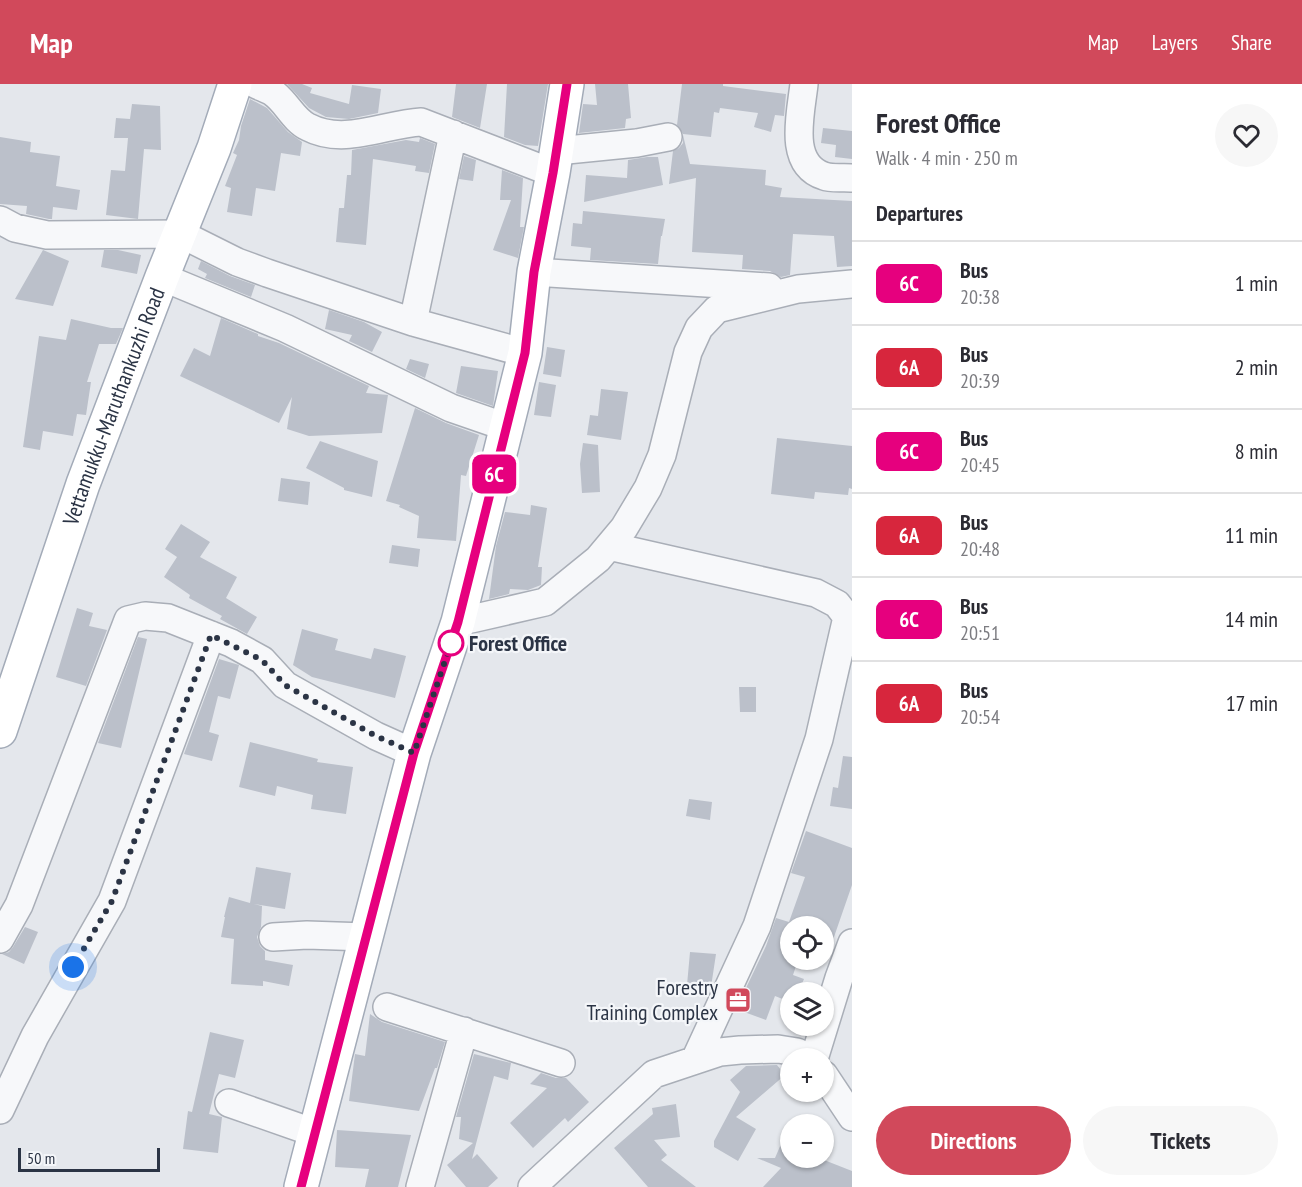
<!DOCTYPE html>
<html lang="en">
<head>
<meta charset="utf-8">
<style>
	body { margin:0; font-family:"PT Sans Narrow",sans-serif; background:#f7f7f7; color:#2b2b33; height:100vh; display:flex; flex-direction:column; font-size:22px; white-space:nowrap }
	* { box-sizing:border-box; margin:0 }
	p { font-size:20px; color:#7c7c81 }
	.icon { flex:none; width:33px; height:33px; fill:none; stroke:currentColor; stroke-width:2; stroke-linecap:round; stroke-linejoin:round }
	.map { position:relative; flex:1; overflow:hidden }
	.side { display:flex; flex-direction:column; background:#fff; width:450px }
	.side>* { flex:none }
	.badge { padding:0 12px; border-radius:9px; font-size:21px; line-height:39px }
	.buttons { position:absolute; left:780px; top:832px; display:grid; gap:12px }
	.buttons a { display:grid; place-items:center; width:54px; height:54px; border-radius:50%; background:#fff; box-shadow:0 2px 4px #0004; font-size:30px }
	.scale { position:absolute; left:18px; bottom:15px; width:142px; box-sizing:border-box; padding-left:6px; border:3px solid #2b3445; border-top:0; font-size:16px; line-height:21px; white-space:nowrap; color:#2b3445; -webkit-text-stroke:4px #f4f6f9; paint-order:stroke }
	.you { position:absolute; width:30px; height:30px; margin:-15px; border:4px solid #fff; border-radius:50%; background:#1a73e8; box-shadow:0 0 0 9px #1a73e833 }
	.map>.badge { position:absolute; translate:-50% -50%; box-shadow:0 0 0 3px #fff }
	h2 { padding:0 24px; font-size:22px; line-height:54px }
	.round { display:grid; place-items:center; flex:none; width:63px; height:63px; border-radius:32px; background:#f7f7f7 }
	.headline { display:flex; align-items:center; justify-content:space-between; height:102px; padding:0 24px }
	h1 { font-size:28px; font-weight:700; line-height:45px }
	.button { display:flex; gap:12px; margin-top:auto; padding:12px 24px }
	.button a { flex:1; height:69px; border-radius:36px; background:#d1495b; color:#fff; font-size:24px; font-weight:700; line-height:69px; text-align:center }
	.button a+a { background:#f7f7f7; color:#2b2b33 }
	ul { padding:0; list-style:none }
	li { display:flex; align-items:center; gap:18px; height:84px; padding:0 24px; border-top:2px solid #e1e1e2 }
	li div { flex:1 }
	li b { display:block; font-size:22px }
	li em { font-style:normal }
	li .badge { min-width:66px; font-weight:700; text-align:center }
	header { display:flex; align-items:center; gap:36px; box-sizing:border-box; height:84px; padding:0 30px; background:#d1495b; color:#fff }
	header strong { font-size:28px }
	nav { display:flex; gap:33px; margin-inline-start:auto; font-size:21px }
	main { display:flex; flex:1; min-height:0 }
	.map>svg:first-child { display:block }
	.building { fill:#bbc0ca }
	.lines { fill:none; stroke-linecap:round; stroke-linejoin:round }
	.minor-casing { stroke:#a9aeb7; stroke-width:30 }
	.major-casing { stroke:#a3abb8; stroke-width:36 }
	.minor { stroke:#f7f8fa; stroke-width:27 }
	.major { stroke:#fff; stroke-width:33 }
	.line-casing { stroke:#fff; stroke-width:14 }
	.line { stroke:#e6007e; stroke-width:9 }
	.walk { stroke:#2b3445; stroke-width:6; stroke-dasharray:0 10.8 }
	.stop-dot { fill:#fff; stroke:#e6007e; stroke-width:3 }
	.labels { text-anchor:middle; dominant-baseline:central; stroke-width:4.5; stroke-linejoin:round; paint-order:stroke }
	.street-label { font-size:22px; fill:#2b3445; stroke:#f4f6f9 }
	.stop-label { font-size:22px; font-weight:bold; fill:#2b3445; stroke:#f4f6f9; text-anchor:start }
	.poi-label { font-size:22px; fill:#2b3445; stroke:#f4f6f9; text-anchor:end }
</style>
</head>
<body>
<header>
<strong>Map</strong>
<nav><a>Map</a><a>Layers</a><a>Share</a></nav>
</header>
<main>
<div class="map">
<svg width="852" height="1103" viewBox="0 0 852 1103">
	<rect width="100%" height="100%" fill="#e4e7ec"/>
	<!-- building -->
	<path class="building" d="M 287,0 L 302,0 L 312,4 L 310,9 L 349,20 L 352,1 L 381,5 L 378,29 L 349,35 L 326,33 L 309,24 Z
		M 456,0 L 487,0 L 480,44 L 452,33 Z
		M 507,0 L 548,0 L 538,62 L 525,61 L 504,53 Z
		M 595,0 L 628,0 L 631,34 L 626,35 L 625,44 L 579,49 L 583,20 L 597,21 Z
		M 682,0 L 723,0 L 723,2 L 786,10 L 784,32 L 775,31 L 771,48 L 754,43 L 758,29 L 720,24 L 719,29 L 714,28 L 711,53 L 683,50 L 677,41 Z
		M 250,15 L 267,24 L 288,48 L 302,58 L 300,72 L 281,69 L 275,107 L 256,104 L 252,132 L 227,128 L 231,104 L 225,102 L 237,71 L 233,69 L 239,56 L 241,42 Z
		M 132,20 L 160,22 L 161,66 L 144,65 L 138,135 L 106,131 L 111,86 L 125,87 L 128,54 L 114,54 L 116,34 L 130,35 Z
		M 823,44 L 852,47 L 852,75 L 835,73 L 836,61 L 821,59 Z
		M 683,51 L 690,80 L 766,86 L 765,101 L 782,104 L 780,113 L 852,117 L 852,182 L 837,183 L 834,152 L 793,150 L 790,191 L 781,193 L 770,187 L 742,185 L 743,171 L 692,168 L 696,94 L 669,100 L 673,67 L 679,64 L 683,59 Z
		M 0,53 L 31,58 L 30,68 L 60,72 L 56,102 L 80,106 L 77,126 L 53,123 L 52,135 L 49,135 L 26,130 L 27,122 L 0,120 Z
		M 420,54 L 435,60 L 429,89 L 415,87 L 416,82 L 373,75 L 366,161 L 336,158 L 339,124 L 344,124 L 347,91 L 351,91 L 352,66 L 406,56 L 419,58 Z
		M 464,72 L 476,76 L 473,97 L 459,95 Z
		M 647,73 L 658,73 L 663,101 L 584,118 L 586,91 L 627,94 L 628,76 Z
		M 502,86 L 523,94 L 520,143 L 524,143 L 518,174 L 493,166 L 511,116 L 500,116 Z
		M 583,127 L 665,135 L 662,152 L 661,152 L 658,180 L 590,176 L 591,164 L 571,162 L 573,139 L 582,140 Z
		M 43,166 L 69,177 L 53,222 L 15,215 Z
		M 104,166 L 118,166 L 141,171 L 137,190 L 101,183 Z
		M 201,177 L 230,192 L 255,201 L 251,213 L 205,194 L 207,190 L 198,185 Z
		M 329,226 L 364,238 L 382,248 L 372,268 L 349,257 L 352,251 L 325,245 Z
		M 221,234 L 258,250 L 258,252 L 279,259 L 369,302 L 366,309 L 388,311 L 382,349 L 309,352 L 287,345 L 292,313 L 279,339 L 180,292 L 194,264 L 210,272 Z
		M 71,235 L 111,244 L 123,244 L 116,260 L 99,260 L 87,298 L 91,298 L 86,331 L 77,330 L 73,352 L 43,347 L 40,366 L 23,363 L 39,252 L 66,256 Z
		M 547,263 L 565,266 L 561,293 L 543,290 Z
		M 410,275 L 429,280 L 425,294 L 406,285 Z
		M 461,282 L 498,287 L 493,322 L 456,309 Z
		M 539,298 L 556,301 L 551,333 L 534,331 Z
		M 601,305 L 628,308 L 621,356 L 587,351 L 590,331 L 598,332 Z
		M 415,324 L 446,339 L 479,351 L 466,392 L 461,391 L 456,457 L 417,454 L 419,432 L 399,423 L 400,421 L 386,417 Z
		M 777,354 L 852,362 L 852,405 L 849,404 L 848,411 L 815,408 L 814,415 L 771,410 Z
		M 320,357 L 378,377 L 372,413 L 344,406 L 344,404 L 306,384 Z
		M 583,359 L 598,361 L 600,408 L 582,409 L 580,380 Z
		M 281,394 L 310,398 L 308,421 L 278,417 Z
		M 531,421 L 547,424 L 538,483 L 542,483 L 541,501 L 528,506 L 510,505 L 509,510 L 489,515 L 496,462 L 505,428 L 530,431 Z
		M 181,440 L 210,458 L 200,473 L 237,493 L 226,514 L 257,533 L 247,550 L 220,535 L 222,532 L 189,514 L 190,511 L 164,493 L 177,473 L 165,465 Z
		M 392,461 L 420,465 L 418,483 L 389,479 Z
		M 77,524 L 93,529 L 89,542 L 107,546 L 86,602 L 56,593 Z
		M 302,545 L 338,555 L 335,566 L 371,575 L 374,564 L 406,572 L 395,614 L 312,593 L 293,581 Z
		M 138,553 L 147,555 L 121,664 L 98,659 Z
		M 219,575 L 239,581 L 230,615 L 218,612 L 209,648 L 219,651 L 212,677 L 184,670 Z
		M 739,603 L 756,603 L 756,628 L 740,628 Z
		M 250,658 L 318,675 L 317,678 L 353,683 L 346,730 L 311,725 L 313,711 L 277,702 L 275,712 L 239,703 Z
		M 843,672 L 852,673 L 852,725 L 830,722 L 833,703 L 838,704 Z
		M 689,715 L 712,718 L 710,736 L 686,732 Z
		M 806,747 L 852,764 L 852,801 L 826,876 L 824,876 L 824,843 L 790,843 L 790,876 L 798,876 L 793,891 L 804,895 L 798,909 L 790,909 L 790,918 L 775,912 L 766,936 L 736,925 L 766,862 L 776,834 L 789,838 L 805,793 L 791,789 Z
		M 256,783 L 291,789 L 285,825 L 254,820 L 262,822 L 261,843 L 257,853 L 260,862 L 265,867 L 265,876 L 293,881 L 289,902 L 263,897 L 263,902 L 231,900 L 234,855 L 221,853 L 225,833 L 224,833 L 229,813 L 250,819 Z
		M 25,843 L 38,848 L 24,880 L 2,870 L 9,868 L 13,863 Z
		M 690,868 L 716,870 L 711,903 L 687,901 Z
		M 370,930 L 382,938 L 445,958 L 437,984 L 435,984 L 419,1027 L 349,1017 L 355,970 L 365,972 Z
		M 210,948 L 244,956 L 235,994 L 219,990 L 209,1030 L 222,1033 L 218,1069 L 183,1065 L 188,1027 L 192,1028 Z
		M 474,970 L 511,979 L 508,996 L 494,992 L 472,1075 L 477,1070 L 498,1094 L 488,1103 L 466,1103 L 447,1081 L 473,1059 L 459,1055 L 461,1033 L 456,1033 Z
		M 777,981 L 785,991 L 736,1033 L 756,1045 L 738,1077 L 714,1063 L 714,1057 L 740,1008 L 730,996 L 746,982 Z
		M 541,989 L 556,994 L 566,994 L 589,1018 L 568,1038 L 565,1034 L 533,1064 L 510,1039 L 547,1004 L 530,1000 Z
		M 676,1020 L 680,1053 L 654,1056 L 667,1071 L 661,1076 L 696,1103 L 648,1103 L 614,1064 L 653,1030 L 652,1024 Z
		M 790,1039 L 790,1074 L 819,1074 L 852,1087 L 852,1103 L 763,1103 L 781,1084 L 757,1074 L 775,1074 Z
		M 337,1046 L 411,1051 L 398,1103 L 365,1103 L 369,1085 L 335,1083 Z"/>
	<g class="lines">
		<defs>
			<path id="minor" d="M 255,0 C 261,3 267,5 272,8 C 286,17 293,36 308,43 C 344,62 384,40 421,38 L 553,89
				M 804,0 C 801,29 787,80 824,92 C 832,95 843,93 852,94
				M 557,67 L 637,59 L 668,53
				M 0,136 L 15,144 L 47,151 L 181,150 L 237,178 L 267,189 L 413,238 L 525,269
				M 534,188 L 769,203
				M 162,193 L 285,244 L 451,324 L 506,343
				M 413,238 L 453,50
				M 609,462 L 816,509 L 837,520 L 847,533 L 819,655 L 757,842 L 695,976
				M 458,538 L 545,518 L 598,475 L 624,444 L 648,404 L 662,371 L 688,268 L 699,244 L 717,225 L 798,205 L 852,200
				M 273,853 L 307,851 L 366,853
				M 0,855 L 19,821 L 128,536 L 145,532 L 168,534 L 231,559 L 262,576 L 285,601 L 376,652 L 414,669
				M 387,923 L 561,979
				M 814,975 L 839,894 L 852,859
				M 824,991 L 852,1033
				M 229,1019 L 315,1049
				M 0,1026 L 35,952 L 112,817 L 211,551
				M 420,1103 L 464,947
				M 532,1103 L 654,990 L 720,968 L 740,966 L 778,965 L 797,968 L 812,975"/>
			<g id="major">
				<path id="s1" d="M 0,647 L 83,400 L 162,193 L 214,64 L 235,0"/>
				<path d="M 301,1103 L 414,669 L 458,538 L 525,269 L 534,188 L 553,89 L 567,0"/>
			</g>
		</defs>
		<!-- minor casing -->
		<use href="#minor" class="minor-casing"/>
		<!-- major casing -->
		<use href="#major" class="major-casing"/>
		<!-- minor -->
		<use href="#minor" class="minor"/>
		<!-- major -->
		<use href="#major" class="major"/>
	</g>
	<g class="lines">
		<defs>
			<path id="line" d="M 301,1103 L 414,669 L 458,538 L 525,269 L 534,188 L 553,89 L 567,0"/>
		</defs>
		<!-- line casing -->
		<use href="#line" class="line-casing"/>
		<!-- line -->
		<use href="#line" class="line"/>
		<!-- walk -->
		<path class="walk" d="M 73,883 L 112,817 L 211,551 L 262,576 L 285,601 L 376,652 L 414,669 L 451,559"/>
	</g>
	<!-- icons -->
	<defs>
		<symbol id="office-square" viewBox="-11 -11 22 22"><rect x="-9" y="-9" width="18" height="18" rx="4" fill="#d1495b" stroke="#f4f6f9"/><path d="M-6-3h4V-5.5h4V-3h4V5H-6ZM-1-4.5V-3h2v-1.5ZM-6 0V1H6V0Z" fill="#fff"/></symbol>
	</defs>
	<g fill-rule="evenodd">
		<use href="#office-square" x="723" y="901" width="30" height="30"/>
	</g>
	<!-- markers -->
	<circle class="stop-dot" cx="451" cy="559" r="12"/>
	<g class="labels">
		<!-- street labels -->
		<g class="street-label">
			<text stroke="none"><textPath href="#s1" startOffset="344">Vettamukku-Maruthankuzhi Road</textPath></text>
		</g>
		<!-- stop labels -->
		<g class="stop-label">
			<text x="469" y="559">Forest Office</text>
		</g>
		<!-- poi labels -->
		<g class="poi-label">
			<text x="718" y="903">Forestry<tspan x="718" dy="25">Training Complex</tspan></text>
		</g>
	</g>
</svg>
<div class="buttons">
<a><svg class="icon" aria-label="locate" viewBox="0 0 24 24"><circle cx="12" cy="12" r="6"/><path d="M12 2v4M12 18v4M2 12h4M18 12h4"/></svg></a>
<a><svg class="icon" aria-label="layers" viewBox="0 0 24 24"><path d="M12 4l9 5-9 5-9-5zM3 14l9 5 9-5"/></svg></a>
<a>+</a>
<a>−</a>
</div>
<div class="scale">50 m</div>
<div class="you" style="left:73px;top:883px"></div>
<b class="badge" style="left:494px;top:390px;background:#e6007e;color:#fff">6C</b>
</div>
<section class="side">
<div class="headline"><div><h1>Forest Office</h1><p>Walk · 4 min · 250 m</p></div><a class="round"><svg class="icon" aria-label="heart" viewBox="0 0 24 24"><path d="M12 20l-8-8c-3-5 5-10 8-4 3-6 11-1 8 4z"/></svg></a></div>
<h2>Departures</h2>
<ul>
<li><span class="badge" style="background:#e6007e;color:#fff">6C</span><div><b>Bus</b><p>20:38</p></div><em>1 min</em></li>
<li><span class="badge" style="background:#d7263d;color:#fff">6A</span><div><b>Bus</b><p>20:39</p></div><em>2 min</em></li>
<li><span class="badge" style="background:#e6007e;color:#fff">6C</span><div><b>Bus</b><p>20:45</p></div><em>8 min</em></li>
<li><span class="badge" style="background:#d7263d;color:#fff">6A</span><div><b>Bus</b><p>20:48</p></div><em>11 min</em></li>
<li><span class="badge" style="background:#e6007e;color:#fff">6C</span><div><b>Bus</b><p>20:51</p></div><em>14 min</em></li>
<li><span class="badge" style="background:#d7263d;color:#fff">6A</span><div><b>Bus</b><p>20:54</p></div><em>17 min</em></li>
</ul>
<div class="button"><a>Directions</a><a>Tickets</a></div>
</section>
</main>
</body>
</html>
